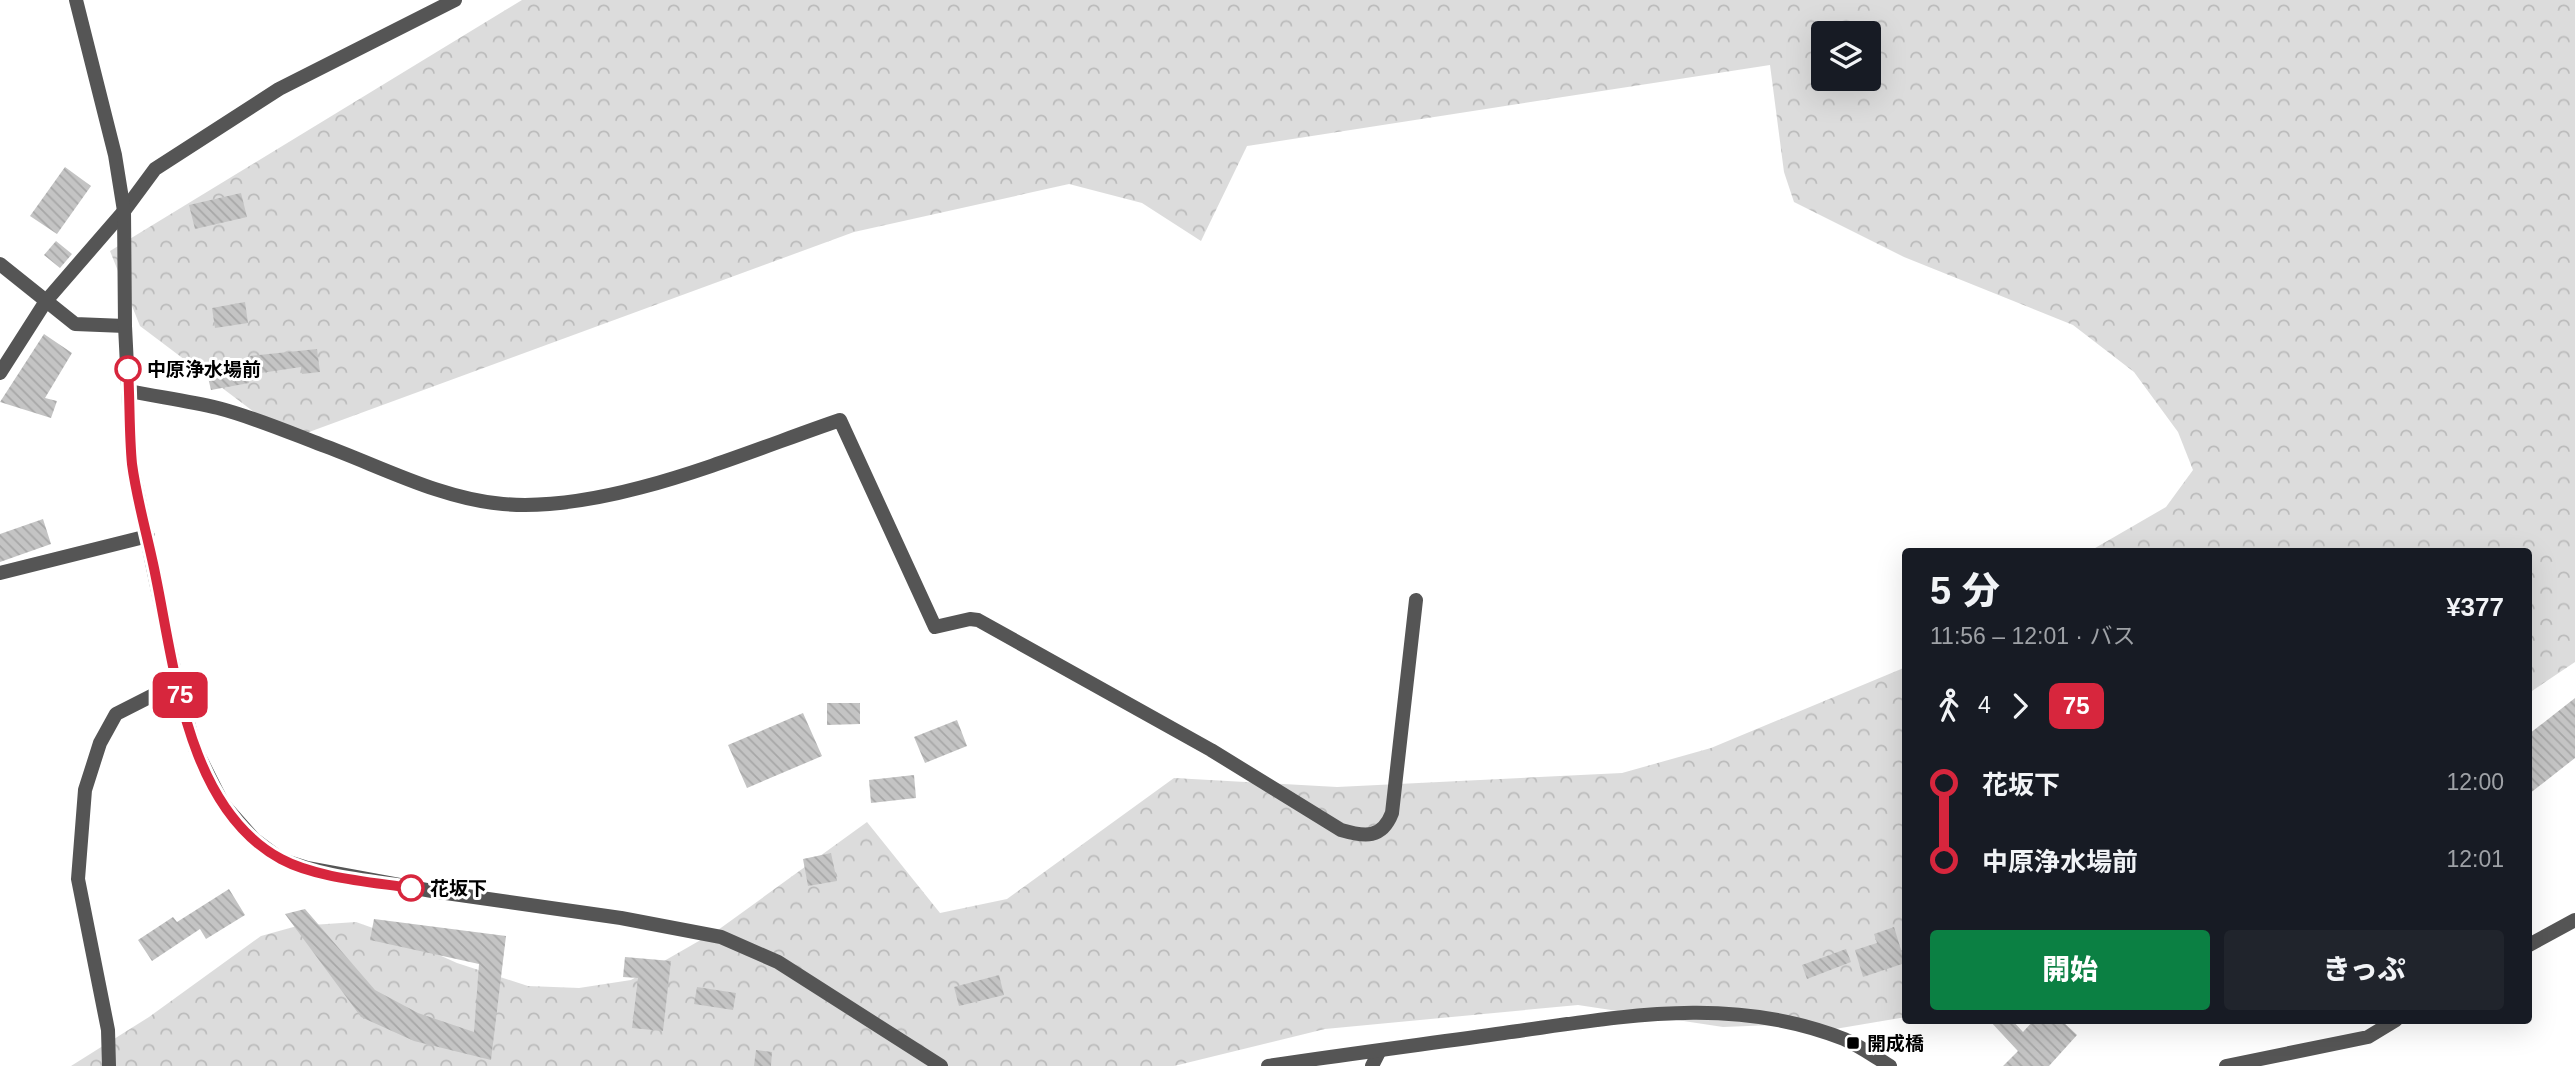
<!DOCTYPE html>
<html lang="ja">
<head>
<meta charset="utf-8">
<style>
	body { margin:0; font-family:Helvetica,"Noto Sans JP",sans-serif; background:#20242c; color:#f1f3f6; height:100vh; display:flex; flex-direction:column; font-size:26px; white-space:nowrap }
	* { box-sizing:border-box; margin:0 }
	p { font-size:23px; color:#9ea1a6 }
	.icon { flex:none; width:38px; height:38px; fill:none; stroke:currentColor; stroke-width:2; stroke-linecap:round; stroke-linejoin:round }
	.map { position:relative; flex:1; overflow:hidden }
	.panel { position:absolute; left:1902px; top:548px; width:630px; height:476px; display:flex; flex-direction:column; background:#171b24; border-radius:7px; box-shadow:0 7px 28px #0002 }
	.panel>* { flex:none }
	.badge { padding:0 14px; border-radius:10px; font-size:24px; line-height:46px }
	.controls { position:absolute; left:1811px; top:21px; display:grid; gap:14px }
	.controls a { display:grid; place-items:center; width:70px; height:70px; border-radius:7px; background:#171b24; box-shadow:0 7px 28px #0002; font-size:35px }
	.map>.badge { position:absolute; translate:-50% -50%; box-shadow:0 0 0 4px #fff }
	.legs { display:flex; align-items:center; gap:10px; height:77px; padding:0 28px; font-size:23px }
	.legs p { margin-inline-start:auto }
	.overview { display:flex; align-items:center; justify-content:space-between; height:119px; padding:0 28px }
	h1 { font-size:38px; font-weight:800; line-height:52px }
	.primary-button { display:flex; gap:14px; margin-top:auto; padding:14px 28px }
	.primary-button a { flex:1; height:80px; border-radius:7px; background:#0b8043; color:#fff; font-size:28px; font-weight:800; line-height:80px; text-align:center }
	.primary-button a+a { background:#20242c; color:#f1f3f6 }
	ul { padding:0 28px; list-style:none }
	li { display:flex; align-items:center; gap:24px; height:77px; font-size:26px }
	li i { display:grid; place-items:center; width:10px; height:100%; margin:0 9px; background:currentColor }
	li i::after { content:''; width:18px; height:18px; margin:-9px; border:5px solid; border-radius:50%; background:#171b24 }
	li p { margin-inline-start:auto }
	li:first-child i { background:linear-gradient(#0000 50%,currentColor 0) }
	li:last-child i { background:linear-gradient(currentColor 50%,#0000 0) }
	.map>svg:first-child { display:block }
	.forest { fill:url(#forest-crowns); fill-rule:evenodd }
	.building { fill:url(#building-back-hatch) }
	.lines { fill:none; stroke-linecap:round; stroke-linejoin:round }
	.minor { stroke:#555; stroke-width:14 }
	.tertiary { stroke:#555; stroke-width:14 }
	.line-1-casing { stroke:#fff; stroke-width:16 }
	.line-1 { stroke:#d7263d; stroke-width:10 }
	.stop-1-dot { fill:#fff; stroke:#d7263d; stroke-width:3.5 }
	.poi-dot { fill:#000; stroke:#fff; stroke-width:2.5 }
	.labels { text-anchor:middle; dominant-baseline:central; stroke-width:6; stroke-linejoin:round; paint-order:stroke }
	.stop-label { font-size:19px; font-weight:bold; fill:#000; stroke:#fff; text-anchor:start }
	.poi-label { font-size:19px; font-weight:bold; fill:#000; stroke:#fff; text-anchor:start }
</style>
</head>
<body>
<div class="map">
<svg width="2575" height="1066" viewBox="0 0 2575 1066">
	<defs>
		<pattern id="forest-crowns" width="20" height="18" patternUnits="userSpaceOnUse" patternTransform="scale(1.75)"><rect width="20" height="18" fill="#dcdcdc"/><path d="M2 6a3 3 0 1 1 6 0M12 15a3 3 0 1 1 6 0" fill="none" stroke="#bbb"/></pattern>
		<pattern id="building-back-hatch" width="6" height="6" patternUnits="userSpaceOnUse" patternTransform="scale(1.75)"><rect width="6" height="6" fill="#c4c4c4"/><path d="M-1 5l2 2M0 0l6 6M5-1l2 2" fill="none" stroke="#a7a7a7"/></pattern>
	</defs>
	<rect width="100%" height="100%" fill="#fff"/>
	<!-- forest -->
	<path class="forest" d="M 522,0 L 2575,0 L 2575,662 L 2529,693 L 2529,551 L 2090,551 L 2166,507 L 2193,470 L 2178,432 L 2134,372 L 2073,325 L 1904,257 L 1794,202 L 1784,172 L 1770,65 L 1247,146 L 1201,241 L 1142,203 L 1069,184 L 854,232 L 290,439 L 140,326 L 110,251 ZM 1824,33 L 1869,33 L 1869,79 L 1824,79 Z
		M 1906,667 L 1906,1017 L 1829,1030 L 1798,1024 L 1723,1027 L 1578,1005 L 1325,1029 L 1174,1066 L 71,1066 L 149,1017 L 261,936 L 297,926 L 356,922 L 401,938 L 457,963 L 528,986 L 579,988 L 631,980 L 718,930 L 867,822 L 940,913 L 1007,899 L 1174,778 L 1337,787 L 1622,773 L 1711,748 Z"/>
	<!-- building -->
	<path class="building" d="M 65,167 L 91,186 L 57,234 L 30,216 Z
		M 241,193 L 247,217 L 195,229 L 189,205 Z
		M 56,241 L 72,254 L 60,268 L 44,255 Z
		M 245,302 L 248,323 L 215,328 L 212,308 Z
		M 44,334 L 72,353 L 45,398 L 57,401 L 51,418 L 0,402 Z
		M 317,349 L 320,372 L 302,374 L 301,367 L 247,375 L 249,383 L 211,390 L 206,369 L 251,360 L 250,356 Z
		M 43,519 L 51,544 L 0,562 L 0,534 Z
		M 2575,698 L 2575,758 L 2529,794 L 2529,734 Z
		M 827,703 L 860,703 L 860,724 L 827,725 Z
		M 803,713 L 822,756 L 747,788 L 728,745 Z
		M 957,720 L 967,746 L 925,763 L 914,737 Z
		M 914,775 L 916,798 L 871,803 L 869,780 Z
		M 831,853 L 837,881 L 808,886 L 803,859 Z
		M 229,889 L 245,915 L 206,939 L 200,929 L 152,961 L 138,940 L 173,917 L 177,922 Z
		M 305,909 L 375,990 L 418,1013 L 474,1032 L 479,964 L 370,940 L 374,919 L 506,936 L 491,1060 L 414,1041 L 361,1017 L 285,914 Z
		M 1894,927 L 1905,963 L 1863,977 L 1855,950 L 1877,943 L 1874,934 Z
		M 1846,949 L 1851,962 L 1807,979 L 1802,965 Z
		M 625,957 L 671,961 L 663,1031 L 632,1028 L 638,978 L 623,977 Z
		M 999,975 L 1004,995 L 959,1006 L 954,987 Z
		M 697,987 L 736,993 L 733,1010 L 694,1004 Z
		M 1989,1020 L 2012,1020 L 2023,1032 L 2034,1020 L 2061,1020 L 2077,1035 L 2049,1066 L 2003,1066 L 2018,1051 Z
		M 756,1050 L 772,1052 L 771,1066 L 754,1066 Z"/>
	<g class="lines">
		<!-- minor -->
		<path class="minor" d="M 0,264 L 75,324 L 125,326
			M 0,373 L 46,301 L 124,211 L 155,169 L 279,89 L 455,0
			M 129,391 C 159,397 188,401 218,408 C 253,417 288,432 322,445 C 380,466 441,499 503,504 C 609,513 740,454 840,420 L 935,627 L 970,619 L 978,620 L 1211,750 L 1341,830 C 1365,837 1382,839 1392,813 L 1416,600
			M 0,573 L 148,536
			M 2529,945 L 2575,920
			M 109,1066 L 108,1030 L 78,879 L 85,790 L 100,743 L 116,714 L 177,683
			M 1372,1066 L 1379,1052
			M 2226,1066 L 2368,1037 L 2396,1020"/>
		<!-- tertiary -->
		<path class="tertiary" d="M 76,0 L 115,155 L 124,211 L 125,326 L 132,466 L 177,683 L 195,748 L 223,804 L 254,839 L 282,860 L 307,868 L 432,891 L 621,918 L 721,937 L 778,962 L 941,1066
			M 1268,1066 C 1347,1054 1426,1044 1504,1033 C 1621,1017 1730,994 1844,1039 C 1860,1046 1875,1057 1890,1066"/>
	</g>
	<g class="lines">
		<defs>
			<path id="line-1" d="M 128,369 C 130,401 129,433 132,464 C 137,502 149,541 156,578 C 175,671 188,809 281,859 C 316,878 372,882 411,888"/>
		</defs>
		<!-- line-1 casing -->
		<use href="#line-1" class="line-1-casing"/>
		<!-- line-1 -->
		<use href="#line-1" class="line-1"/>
	</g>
	<!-- markers -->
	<g class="stop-1-dot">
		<circle cx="128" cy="369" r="12"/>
		<circle cx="411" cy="888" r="12"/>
	</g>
	<rect class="poi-dot" x="1846" y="1036" width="14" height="14" rx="3.5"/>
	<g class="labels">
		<!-- stop labels -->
		<g class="stop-label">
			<text x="147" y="369">中原浄水場前</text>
			<text x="430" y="888">花坂下</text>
		</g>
		<!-- poi labels -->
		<g class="poi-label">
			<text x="1867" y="1043">開成橋</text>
		</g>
	</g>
</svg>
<div class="controls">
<a><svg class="icon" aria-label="layers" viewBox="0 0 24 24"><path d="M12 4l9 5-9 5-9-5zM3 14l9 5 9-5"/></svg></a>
</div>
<b class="badge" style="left:180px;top:695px;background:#d7263d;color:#fff">75</b>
<section class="panel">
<div class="overview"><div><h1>5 分</h1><p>11:56 – 12:01 · バス</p></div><b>¥377</b></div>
<div class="legs"><svg class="icon" aria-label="walk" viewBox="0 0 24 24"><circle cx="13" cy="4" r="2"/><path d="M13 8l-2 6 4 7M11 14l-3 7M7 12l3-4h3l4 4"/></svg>4<svg class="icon" aria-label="forward" viewBox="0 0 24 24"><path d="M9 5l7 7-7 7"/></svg><b class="badge" style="background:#d7263d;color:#fff">75</b></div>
<ul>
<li><i style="color:#d7263d"></i><b>花坂下</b><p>12:00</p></li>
<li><i style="color:#d7263d"></i><b>中原浄水場前</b><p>12:01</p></li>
</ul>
<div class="primary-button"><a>開始</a><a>きっぷ</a></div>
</section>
</div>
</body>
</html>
